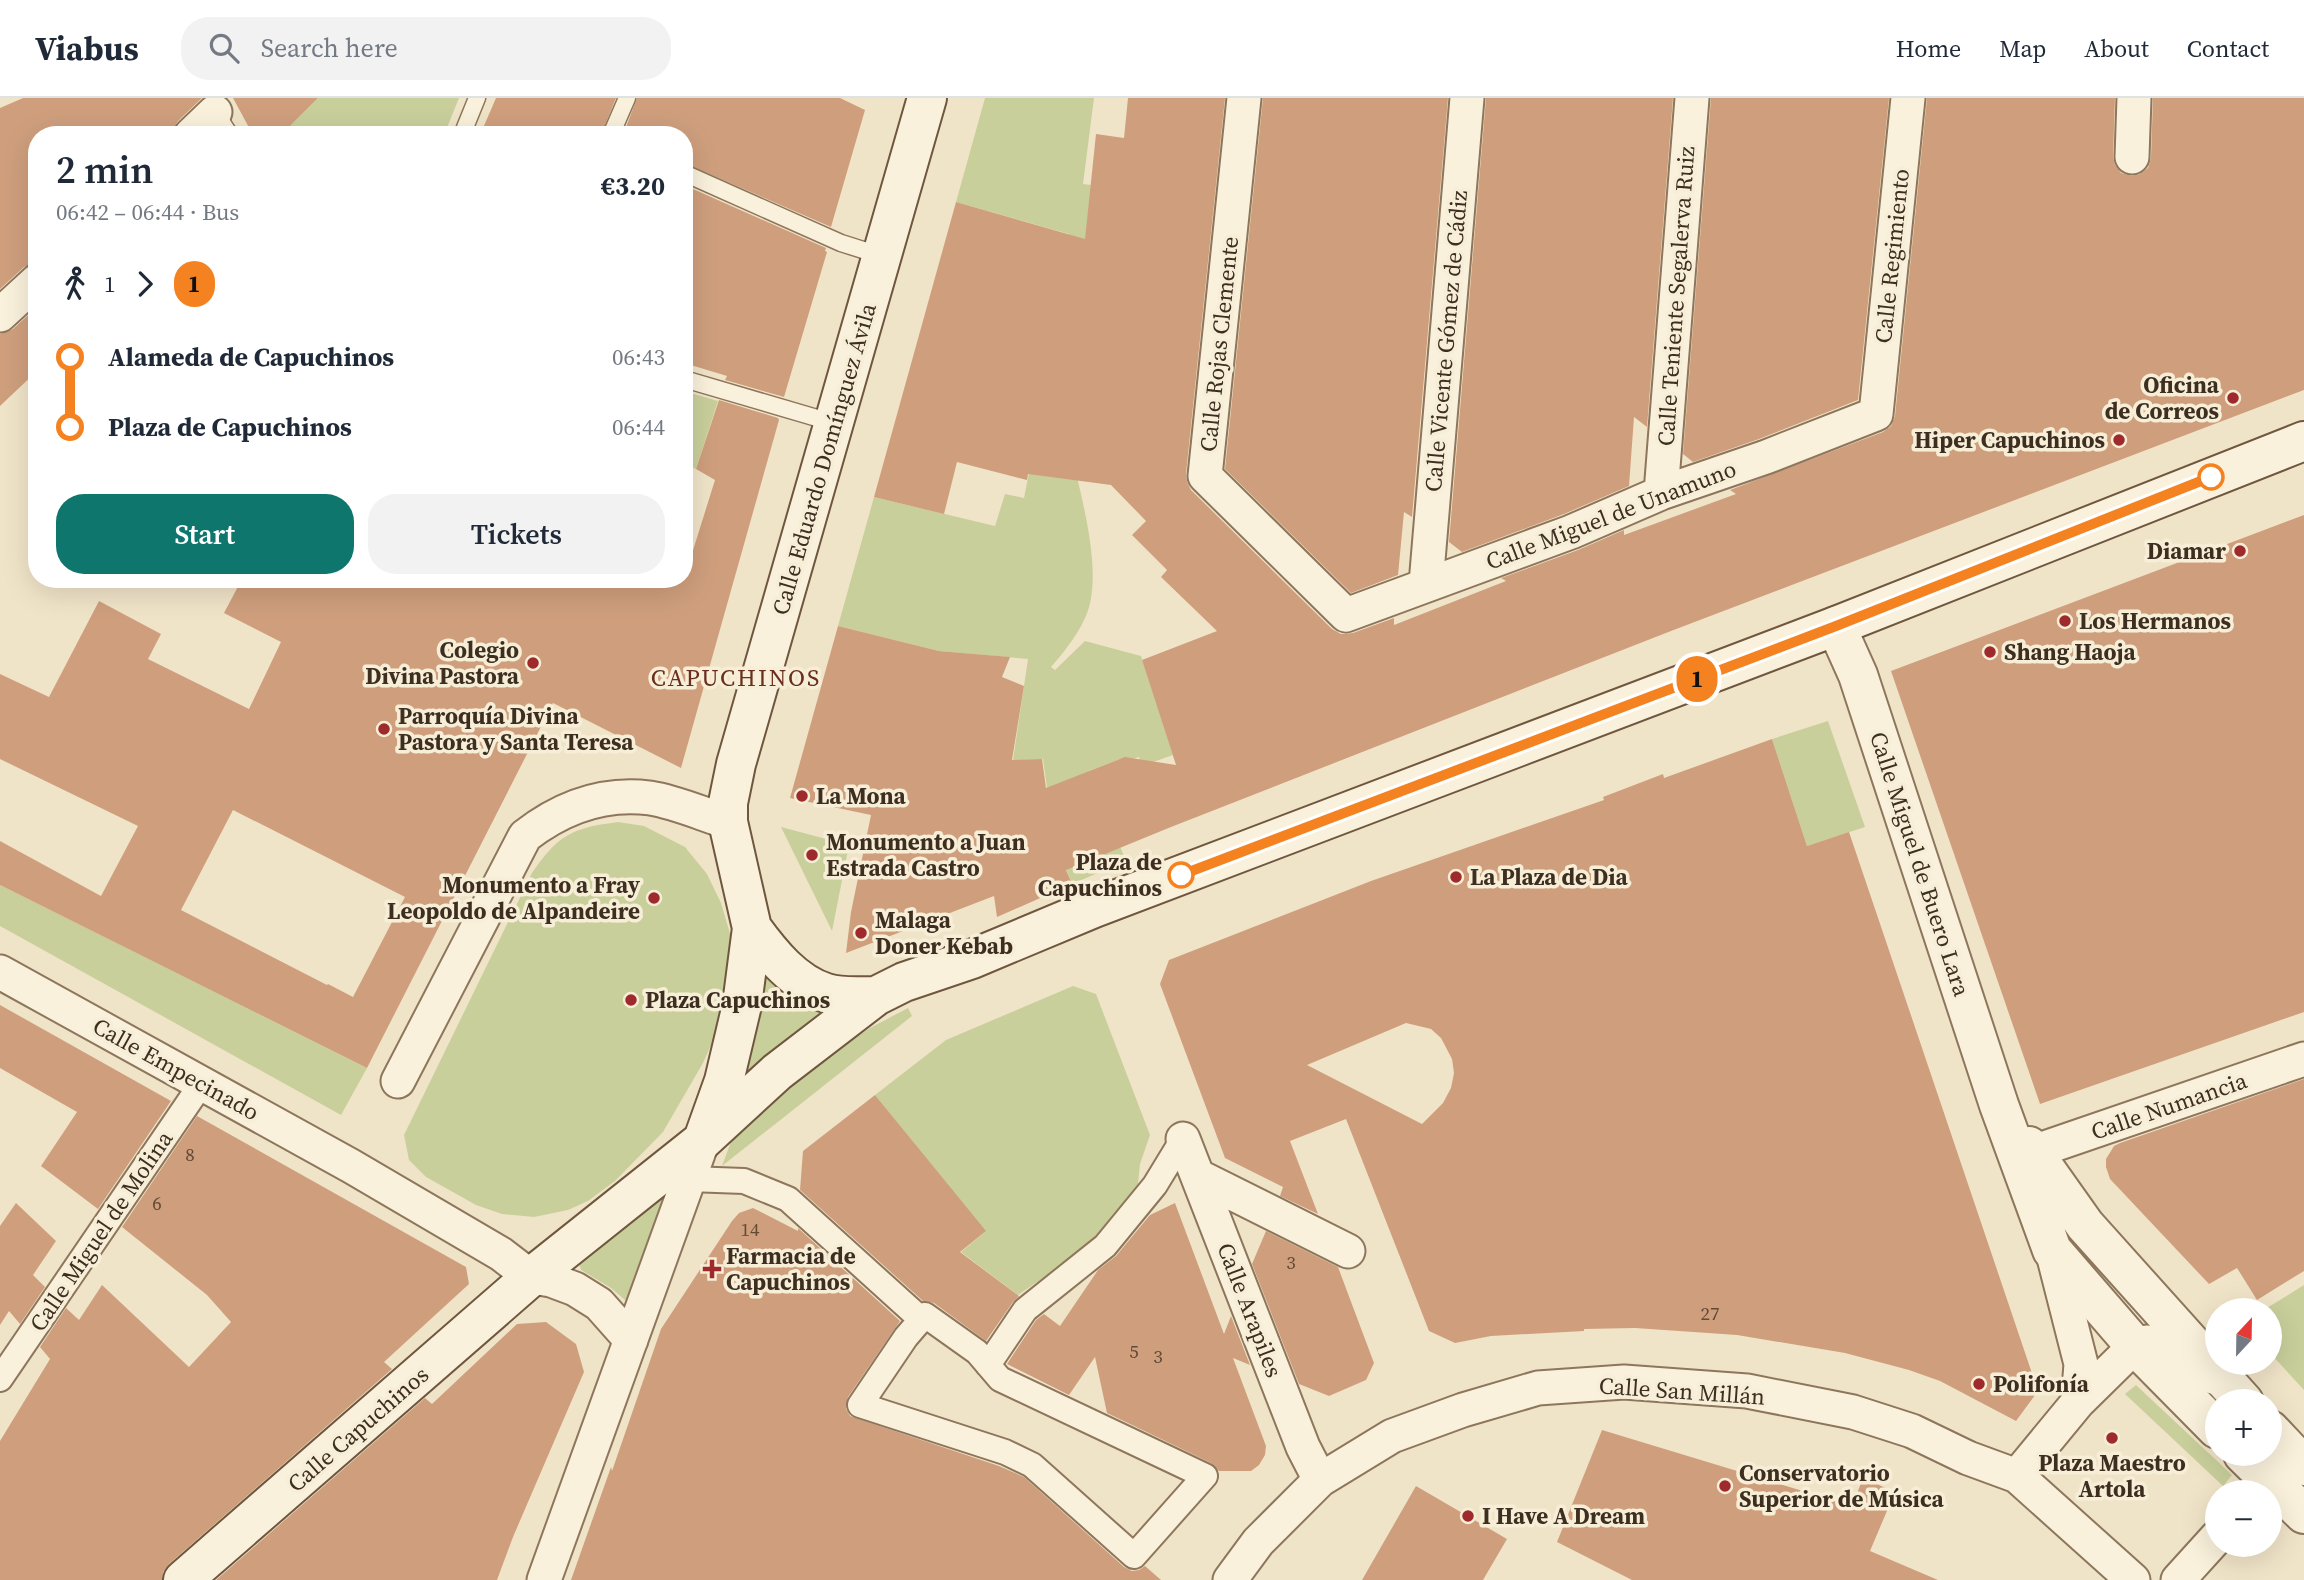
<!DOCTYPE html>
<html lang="en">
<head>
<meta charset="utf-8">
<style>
	body { margin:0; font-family:"Source Serif 4",serif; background:#f2f2f3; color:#1f2937; height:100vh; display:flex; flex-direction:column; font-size:26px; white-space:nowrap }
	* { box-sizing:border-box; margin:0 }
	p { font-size:23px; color:#747a83 }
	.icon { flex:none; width:38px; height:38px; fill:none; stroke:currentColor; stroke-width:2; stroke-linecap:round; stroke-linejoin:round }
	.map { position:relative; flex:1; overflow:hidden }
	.details { position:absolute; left:28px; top:28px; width:665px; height:462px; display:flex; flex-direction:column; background:#fff; border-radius:28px; box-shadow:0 7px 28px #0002 }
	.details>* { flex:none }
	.badge { padding:0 14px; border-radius:23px; font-size:24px; line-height:46px }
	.needle { width:46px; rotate:22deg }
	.buttons { position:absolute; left:2205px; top:1200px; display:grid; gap:14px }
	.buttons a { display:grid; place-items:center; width:77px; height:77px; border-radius:50%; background:#fff; box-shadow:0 7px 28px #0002; font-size:35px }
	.map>.badge { position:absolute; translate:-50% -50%; box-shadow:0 0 0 4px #fff }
	.legs { display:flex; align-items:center; gap:10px; height:77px; padding:0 28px; font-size:23px }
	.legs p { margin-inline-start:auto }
	.headline { display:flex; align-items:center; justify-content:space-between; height:119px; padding:0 28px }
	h1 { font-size:38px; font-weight:600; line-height:52px }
	.primary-button { display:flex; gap:14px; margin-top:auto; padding:14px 28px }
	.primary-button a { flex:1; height:80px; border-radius:28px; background:#0f766e; color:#fff; font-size:28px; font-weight:600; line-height:80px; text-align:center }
	.primary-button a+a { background:#f2f2f3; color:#1f2937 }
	ul { padding:0 28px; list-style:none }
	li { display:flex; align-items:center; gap:24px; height:70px; font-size:26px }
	li i { display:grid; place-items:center; width:10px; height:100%; margin:0 9px; background:currentColor }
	li i::after { content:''; width:18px; height:18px; margin:-9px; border:5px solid; border-radius:50%; background:#fff }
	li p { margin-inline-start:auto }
	li:first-child i { background:linear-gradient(#0000 50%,currentColor 0) }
	li:last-child i { background:linear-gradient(currentColor 50%,#0000 0) }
	header { display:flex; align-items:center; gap:42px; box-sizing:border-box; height:98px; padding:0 35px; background:#fff; border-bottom:2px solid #e0e1e3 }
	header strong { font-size:33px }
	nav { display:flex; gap:38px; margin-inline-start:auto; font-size:24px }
	.search { width:490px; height:63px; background:#f2f2f3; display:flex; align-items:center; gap:18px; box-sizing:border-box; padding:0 24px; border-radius:28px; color:#747a83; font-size:26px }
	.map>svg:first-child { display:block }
	.green { fill:#c9cf9b }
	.building { fill:#cf9f7d; fill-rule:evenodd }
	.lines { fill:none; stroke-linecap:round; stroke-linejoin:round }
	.service-casing { stroke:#8d765c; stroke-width:19 }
	.pedestrian-casing { stroke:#8d765c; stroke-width:28 }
	.minor-casing { stroke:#8d765c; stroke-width:37 }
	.tertiary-casing { stroke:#8d765c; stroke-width:42 }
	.secondary-casing { stroke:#6f573f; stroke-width:42 }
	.service { stroke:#faf1dc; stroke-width:16 }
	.pedestrian { stroke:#faf1dc; stroke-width:24 }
	.minor { stroke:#faf1dc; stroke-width:33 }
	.tertiary { stroke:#faf1dc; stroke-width:38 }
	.secondary { stroke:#faf1dc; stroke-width:38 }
	.line-1-casing { stroke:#fff; stroke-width:16 }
	.line-1 { stroke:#f58220; stroke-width:10 }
	.poi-dot { fill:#9e2a2b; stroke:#f7eed8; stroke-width:2.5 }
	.stop-1-dot { fill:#fff; stroke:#f58220; stroke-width:3.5 }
	.labels { text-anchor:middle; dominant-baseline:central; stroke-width:7; stroke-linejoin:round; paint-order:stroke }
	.number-label { font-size:19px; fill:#624a37 }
	.street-label { font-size:23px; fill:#3d2e20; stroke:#f7eed8 }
	.poi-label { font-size:23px; font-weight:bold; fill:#3d2e20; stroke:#f7eed8; text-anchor:start }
	.stop-label { font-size:23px; font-weight:bold; fill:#3d2e20; stroke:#f7eed8; text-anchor:end }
	.neighbourhood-label { font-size:24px; letter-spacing:2px; fill:#6b2e1e; stroke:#f7eed8 }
</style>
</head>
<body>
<header>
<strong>Viabus</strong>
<div class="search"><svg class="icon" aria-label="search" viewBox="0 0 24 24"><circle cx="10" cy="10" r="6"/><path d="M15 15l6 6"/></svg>Search here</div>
<nav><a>Home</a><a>Map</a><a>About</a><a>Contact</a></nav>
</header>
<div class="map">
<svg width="2304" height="1482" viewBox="0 0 2304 1482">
	<rect width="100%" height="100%" fill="#f0e4c8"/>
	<!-- green -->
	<path class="green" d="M 318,0 L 459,0 L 444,37 L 281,37 Z
		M 985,0 L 1094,0 L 1083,86 L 1091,87 L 1078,383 C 1086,418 1097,464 1091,500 C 1088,524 1067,551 1051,569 L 1055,572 L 1085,543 L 1141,558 L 1173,657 L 1142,668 L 1139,659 L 1132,661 L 1120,661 L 1089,673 L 1126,763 L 1072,786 L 1054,741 L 1043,661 L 1013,662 L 1028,561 L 939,553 L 838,528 L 874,399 L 995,428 L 1005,396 L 1024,400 L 1054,247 L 1069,136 L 956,104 Z
		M 684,293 L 718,303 L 696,371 L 684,365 Z
		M 1828,623 L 1865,729 L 1807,748 L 1772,641 Z
		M 618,724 L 644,728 L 685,749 L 707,776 L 721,805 L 731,839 L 731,868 L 717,934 L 703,965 L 663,1034 L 615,1083 L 588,1103 L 568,1112 L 534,1119 L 502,1116 L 476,1107 L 426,1079 L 409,1062 L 404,1037 L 532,775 C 559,736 572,730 618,724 Z
		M 781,729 L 849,747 L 832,833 Z
		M 0,787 L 367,970 L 341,1017 L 0,828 Z
		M 761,873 L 833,911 L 750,972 L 746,972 Z
		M 1073,888 L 1096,896 L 1150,1037 L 1140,1066 L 1138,1086 L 1100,1141 L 1018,1197 L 961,1154 L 985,1134 L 875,997 L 946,942 Z
		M 908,910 L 912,918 L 722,1068 L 736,1030 L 816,966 L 870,930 Z
		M 662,1095 L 665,1097 L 664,1105 L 629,1200 L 625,1202 L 611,1190 L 581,1172 L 579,1165 Z
		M 2304,1187 L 2304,1292 L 2270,1255 L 2270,1213 L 2262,1213 Z
		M 2136,1287 L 2232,1377 L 2223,1388 L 2125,1296 Z"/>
	<!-- building -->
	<path class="building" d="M 23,0 L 202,0 L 178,23 L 169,37 L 37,37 L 37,164 L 24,169 L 0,191 L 0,10 Z
		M 233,0 L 318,0 L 281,37 L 253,37 Z
		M 496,0 L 616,0 L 601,37 L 480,37 Z
		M 637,0 L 840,0 L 865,12 L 831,129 L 684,65 L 684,37 L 623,37 Z
		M 1128,0 L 1225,0 L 1186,376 L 1187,384 L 1191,392 L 1332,531 L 1341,536 L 1353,535 L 1394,520 L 1394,527 L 1506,483 L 1501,480 L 1578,452 L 1624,432 L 1624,437 L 1736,396 L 1730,392 L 1883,334 L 1891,328 L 1895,318 L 1927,0 L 2115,0 L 2113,59 L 2115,67 L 2121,75 L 2132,78 L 2140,76 L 2148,70 L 2151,60 L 2153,0 L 2304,0 L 2304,292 L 1671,533 L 1171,729 L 1066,772 L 1072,786 L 997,819 L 994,798 L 846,855 L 851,814 L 871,717 L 790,700 L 838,528 L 939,553 L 1010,559 L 1002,579 L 1024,588 L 1012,662 L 1042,661 L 1046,690 L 1125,659 L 1176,667 L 1142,562 L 1217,533 L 1161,479 L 1167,472 L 1132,437 L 1146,423 L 1111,387 L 1028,376 L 1027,382 L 957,364 L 944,416 L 874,399 L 956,104 L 1085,141 L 1096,36 L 1124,40 Z
		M 1263,0 L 1448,0 L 1412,419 L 1404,414 L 1398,477 L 1351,495 L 1225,371 Z
		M 1486,0 L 1673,0 L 1647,329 L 1634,319 L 1629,388 L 1564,416 L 1462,454 L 1449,444 Z
		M 1711,0 L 1889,0 L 1858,302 L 1759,341 L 1693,364 L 1683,356 Z
		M 684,87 L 826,150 L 825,153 L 827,154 L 784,299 L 725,282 L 727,278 L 684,265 Z
		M 37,209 L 37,273 L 0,308 L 0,236 L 13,231 Z
		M 719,302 L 778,320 L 779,322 L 681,670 L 553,605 L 367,970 L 0,787 L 0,743 L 101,798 L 138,728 L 0,661 L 0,576 L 49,599 L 99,503 L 161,536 L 148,561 L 249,611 L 281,544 L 224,515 L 242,481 L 684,481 L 715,382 L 696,371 ZM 233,712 L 405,799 L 353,899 L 328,886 L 327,887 L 181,812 Z
		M 2304,417 L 2304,914 L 2040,1006 L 1891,573 Z
		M 1772,641 L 1807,748 L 1849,734 L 2038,1293 L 2016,1323 L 1940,1283 L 1909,1272 L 1845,1255 L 1737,1237 L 1635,1230 L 1584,1231 L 1584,1233 L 1491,1238 L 1455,1245 L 1429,1233 L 1346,1021 L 1290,1043 L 1318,1116 L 1280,1098 L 1283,1089 L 1225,1060 L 1160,886 L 1169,862 L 1371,783 L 1604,702 L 1603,699 L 1663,676 L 1664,680 ZM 1406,925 L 1431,931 L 1441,940 L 1452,961 L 1454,975 L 1451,990 L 1443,1005 L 1422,1026 L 1307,967 Z
		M 0,907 L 171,1003 L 98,1111 L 41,1068 L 77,1014 L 0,970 Z
		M 2304,981 L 2304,1173 L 2257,1202 L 2237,1170 L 2209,1186 L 2110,1081 L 2106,1069 L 2106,1061 L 2114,1048 L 2120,1045 Z
		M 875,997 L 986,1133 L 960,1154 L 1019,1198 L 1013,1204 L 986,1243 L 934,1205 L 923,1203 L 800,1092 L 803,1053 Z
		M 197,1018 L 466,1169 L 469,1186 L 384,1264 L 392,1271 L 169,1466 L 163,1474 L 162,1482 L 0,1482 L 0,1343 L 50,1261 L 40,1249 L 66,1210 L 79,1222 L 102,1187 L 189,1269 L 231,1224 L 207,1197 L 122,1129 Z
		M 16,1105 L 56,1143 L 33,1177 L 45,1189 L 20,1226 L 9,1213 L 0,1227 L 0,1128 Z
		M 1175,1105 L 1224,1236 L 1231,1218 L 1250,1267 L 1233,1260 L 1266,1348 L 1265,1357 L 1259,1367 L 1251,1373 L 1219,1373 L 1211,1365 L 1107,1315 L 1095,1259 L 1069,1297 L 1007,1266 L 1036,1222 L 1044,1216 L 1060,1228 L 1098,1172 L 1116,1158 L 1150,1117 Z
		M 753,1110 L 798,1133 L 798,1130 L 900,1223 L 848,1299 L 846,1311 L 850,1318 L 999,1368 L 1024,1379 L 1124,1469 L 1132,1473 L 1139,1472 L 1145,1468 L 1161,1482 L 571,1482 L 611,1369 L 612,1373 L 661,1231 L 732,1123 L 739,1115 Z
		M 1266,1133 L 1338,1169 L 1374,1265 L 1366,1282 L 1329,1298 L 1299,1286 L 1252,1166 Z
		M 546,1224 L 576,1246 L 584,1274 L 513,1439 L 497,1482 L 216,1482 L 425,1300 L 432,1306 L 517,1226 Z
		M 1602,1332 L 1852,1408 L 1863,1380 L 1895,1394 L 1870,1453 L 1938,1482 L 1632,1482 L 1557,1444 Z
		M 1416,1388 L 1507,1441 L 1483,1482 L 1362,1482 Z"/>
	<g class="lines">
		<defs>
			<path id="service" d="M 214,12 L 230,37
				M 462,37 L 477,0
				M 611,37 L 627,0
				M 684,75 L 841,145 L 882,158
				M 684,281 L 834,325"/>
			<path id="pedestrian" d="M 689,1081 L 744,1083 L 788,1101 L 913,1214
				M 925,1217 L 977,1254 L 1000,1281 L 1205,1378 L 1134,1458 L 1032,1367 L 1005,1354 L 860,1307 L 906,1239 Z
				M 988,1267 L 1025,1212 L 1105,1148 L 1155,1087 L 1183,1041
				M 0,1281 L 202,985"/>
			<path id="minor" d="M 1244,0 L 1205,378 L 1346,517 L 1571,434 L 1661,395 L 1766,359 L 1876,316 L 1908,0
				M 191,37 L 215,14
				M 2132,59 L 2134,0
				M 0,217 L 37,183
				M 1661,395 L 1692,0
				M 1426,486 L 1467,0
				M 0,874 L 351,1068 L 501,1156 L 531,1179 L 551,1182 L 575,1191 L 599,1206 L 631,1242
				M 398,983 L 525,738 C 561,710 603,694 650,700 C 676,704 702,716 728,724
				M 1183,1041 L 1303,1349 L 1320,1382
				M 2033,1054 L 2304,961
				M 1198,1078 L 1348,1153
				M 2052,1152 L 2081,1266 L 2078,1304
				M 2017,1378 L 2078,1304 L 2135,1248 L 2147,1244 L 2185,1260 L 2213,1279
				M 544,1482 L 703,1042
				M 1230,1482 L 1258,1444 L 1320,1382 L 1392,1338 L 1463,1312 L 1538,1290 L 1624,1284 L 1747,1293 L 1853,1314 L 1912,1333 L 1968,1360 L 2017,1378 L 2133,1482
				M 2178,1482 L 2217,1439"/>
			<path id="tertiary" d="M 1836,528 L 1858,577 L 1999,1007 L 2052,1152 L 2135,1248 L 2217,1331
				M 2029,1048 L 2085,1127 L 2244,1304
				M 2270,1332 L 2304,1368
				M 2243,1356 L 2304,1416"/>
			<path id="secondary" d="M 752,830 C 771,856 794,885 826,895 C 841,900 861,898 876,898
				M 705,1036 L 724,983 L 742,907 L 752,830 L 728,724 L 728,705 L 736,666 L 927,0
				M 183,1482 L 531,1179 L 703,1042 L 777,974 L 876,898 L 904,884 L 972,861 L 1094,810 L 1836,528 L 2304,343"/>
		</defs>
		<!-- service casing -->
		<use href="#service" class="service-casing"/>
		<!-- pedestrian casing -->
		<use href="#pedestrian" class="pedestrian-casing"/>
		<!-- minor casing -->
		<use href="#minor" class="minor-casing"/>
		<!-- tertiary casing -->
		<use href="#tertiary" class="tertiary-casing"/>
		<!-- secondary casing -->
		<use href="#secondary" class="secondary-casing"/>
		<!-- service -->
		<use href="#service" class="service"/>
		<!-- pedestrian -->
		<use href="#pedestrian" class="pedestrian"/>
		<!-- minor -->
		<use href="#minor" class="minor"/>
		<!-- tertiary -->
		<use href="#tertiary" class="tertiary"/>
		<!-- secondary -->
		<use href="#secondary" class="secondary"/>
	</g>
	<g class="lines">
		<defs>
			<path id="line-1" d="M 1181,777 L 1836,528 L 2211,379"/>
		</defs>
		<!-- line-1 casing -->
		<use href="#line-1" class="line-1-casing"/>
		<!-- line-1 -->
		<use href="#line-1" class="line-1"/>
	</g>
	<!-- markers -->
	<g class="poi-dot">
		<circle cx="2233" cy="300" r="7"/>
		<circle cx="2119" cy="342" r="7"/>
		<circle cx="2240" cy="453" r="7"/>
		<circle cx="2065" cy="523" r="7"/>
		<circle cx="1990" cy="554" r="7"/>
		<circle cx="533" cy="565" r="7"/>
		<circle cx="384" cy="631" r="7"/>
		<circle cx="802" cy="698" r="7"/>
		<circle cx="812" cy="757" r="7"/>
		<circle cx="1456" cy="779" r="7"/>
		<circle cx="654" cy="800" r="7"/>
		<circle cx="861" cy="835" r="7"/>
		<circle cx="631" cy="902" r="7"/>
		<path d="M708.5 1160.5h7v7h7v7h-7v7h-7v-7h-7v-7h7z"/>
		<circle cx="1979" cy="1286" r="7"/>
		<circle cx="2112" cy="1340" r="7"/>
		<circle cx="1725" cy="1388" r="7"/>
		<circle cx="1468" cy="1418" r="7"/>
	</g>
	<g class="stop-1-dot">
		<circle cx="2211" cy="379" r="12"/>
		<circle cx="1181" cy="777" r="12"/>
	</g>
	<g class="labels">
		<!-- number labels -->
		<g class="number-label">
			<text x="190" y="1056">8</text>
			<text x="157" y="1105">6</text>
			<text x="750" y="1131">14</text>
			<text x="1291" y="1164">3</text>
			<text x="1710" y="1215">27</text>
			<text x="1134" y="1253">5</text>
			<text x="1158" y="1258">3</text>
		</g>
		<!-- street labels -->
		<g class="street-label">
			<text transform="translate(1892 158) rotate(-84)">Calle Regimiento</text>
			<text transform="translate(1676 198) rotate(-86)">Calle Teniente Segalerva Ruiz</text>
			<text transform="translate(1446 243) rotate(-85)">Calle Vicente Gómez de Cádiz</text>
			<text transform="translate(1219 246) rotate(-84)">Calle Rojas Clemente</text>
			<text transform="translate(824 361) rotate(-74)">Calle Eduardo Domínguez Ávila</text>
			<text transform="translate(1611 417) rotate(-21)">Calle Miguel de Unamuno</text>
			<text transform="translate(1920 766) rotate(72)">Calle Miguel de Buero Lara</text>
			<text transform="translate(176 971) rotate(29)">Calle Empecinado</text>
			<text transform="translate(2169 1008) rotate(-19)">Calle Numancia</text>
			<text transform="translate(101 1133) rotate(-56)">Calle Miguel de Molina</text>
			<text transform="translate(1250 1212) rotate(69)">Calle Arapiles</text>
			<text transform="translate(1682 1293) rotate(4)">Calle San Millán</text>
			<text transform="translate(358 1331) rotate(-41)">Calle Capuchinos</text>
		</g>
		<!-- poi labels -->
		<g class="poi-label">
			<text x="2219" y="287" text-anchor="end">Oficina<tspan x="2219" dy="26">de Correos</tspan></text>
			<text x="2105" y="342" text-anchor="end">Hiper Capuchinos</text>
			<text x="2226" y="453" text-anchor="end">Diamar</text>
			<text x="2079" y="523">Los Hermanos</text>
			<text x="519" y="552" text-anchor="end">Colegio<tspan x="519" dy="26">Divina Pastora</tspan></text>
			<text x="2004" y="554">Shang Haoja</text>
			<text x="398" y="618">Parroquía Divina<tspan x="398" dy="26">Pastora y Santa Teresa</tspan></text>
			<text x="816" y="698">La Mona</text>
			<text x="826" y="744">Monumento a Juan<tspan x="826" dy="26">Estrada Castro</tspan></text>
			<text x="1470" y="779">La Plaza de Dia</text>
			<text x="640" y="787" text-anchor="end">Monumento a Fray<tspan x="640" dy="26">Leopoldo de Alpandeire</tspan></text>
			<text x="875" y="822">Malaga<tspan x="875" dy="26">Doner Kebab</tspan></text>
			<text x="645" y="902">Plaza Capuchinos</text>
			<text x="726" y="1158">Farmacia de<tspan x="726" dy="26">Capuchinos</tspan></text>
			<text x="1993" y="1286">Polifonía</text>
			<text x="2112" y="1365" text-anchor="middle">Plaza Maestro<tspan x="2112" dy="26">Artola</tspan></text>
			<text x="1739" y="1375">Conservatorio<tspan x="1739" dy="26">Superior de Música</tspan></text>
			<text x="1482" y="1418">I Have A Dream</text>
		</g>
		<!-- stop labels -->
		<g class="stop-label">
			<text x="1162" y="764">Plaza de<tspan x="1162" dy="26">Capuchinos</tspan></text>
		</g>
		<!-- neighbourhood labels -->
		<g class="neighbourhood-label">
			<text x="736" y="579">CAPUCHINOS</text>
		</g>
	</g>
</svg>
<div class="buttons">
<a><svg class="needle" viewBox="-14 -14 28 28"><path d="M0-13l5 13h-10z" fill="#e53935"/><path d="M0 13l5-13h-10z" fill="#747a83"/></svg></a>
<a>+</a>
<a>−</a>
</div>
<b class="badge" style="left:1697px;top:581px;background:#f58220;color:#111">1</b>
<section class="details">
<div class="headline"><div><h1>2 min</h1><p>06:42 – 06:44 · Bus</p></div><b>€3.20</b></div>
<div class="legs"><svg class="icon" aria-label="walk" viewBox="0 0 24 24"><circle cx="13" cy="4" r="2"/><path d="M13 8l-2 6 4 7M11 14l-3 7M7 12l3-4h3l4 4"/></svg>1<svg class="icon" aria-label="forward" viewBox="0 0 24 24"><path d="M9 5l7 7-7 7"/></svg><b class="badge" style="background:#f58220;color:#111">1</b></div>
<ul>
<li><i style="color:#f58220"></i><b>Alameda de Capuchinos</b><p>06:43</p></li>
<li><i style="color:#f58220"></i><b>Plaza de Capuchinos</b><p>06:44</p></li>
</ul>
<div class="primary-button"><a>Start</a><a>Tickets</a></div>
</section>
</div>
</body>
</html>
